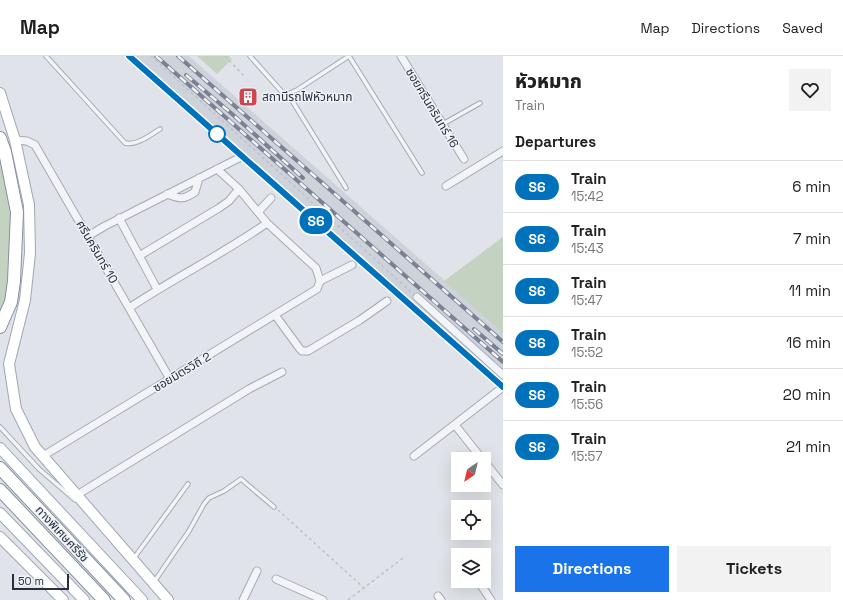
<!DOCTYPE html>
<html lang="en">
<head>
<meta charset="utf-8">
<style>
	body { margin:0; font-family:"Space Grotesk","Noto Sans Thai",sans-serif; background:#f2f2f2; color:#202124; height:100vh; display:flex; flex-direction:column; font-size:15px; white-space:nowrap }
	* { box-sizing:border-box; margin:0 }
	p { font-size:13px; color:#757577 }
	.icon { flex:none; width:22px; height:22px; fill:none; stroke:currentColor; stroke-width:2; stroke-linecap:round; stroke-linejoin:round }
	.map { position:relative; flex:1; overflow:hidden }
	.drawer { display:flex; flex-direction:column; background:#fff; width:340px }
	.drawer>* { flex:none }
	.badge { padding:0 8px; border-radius:13px; font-size:14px; line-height:26px }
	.needle { width:26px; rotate:215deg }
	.controls { position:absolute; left:451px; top:396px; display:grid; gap:8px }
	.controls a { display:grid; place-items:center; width:40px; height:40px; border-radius:0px; background:#fff; box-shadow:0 4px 16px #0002; font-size:20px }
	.scale { position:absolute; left:12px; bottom:10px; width:57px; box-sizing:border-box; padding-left:4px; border:2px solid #283040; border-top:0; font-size:11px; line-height:14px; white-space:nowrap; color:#283040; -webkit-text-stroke:3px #eff2f6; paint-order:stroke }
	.map>.badge { position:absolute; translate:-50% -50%; box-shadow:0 0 0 2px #fff }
	h2 { padding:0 12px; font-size:15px; line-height:36px }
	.round { display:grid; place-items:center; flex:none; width:42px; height:42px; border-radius:0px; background:#f2f2f2 }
	.summary { display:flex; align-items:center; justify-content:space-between; height:68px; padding:0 12px }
	h1 { font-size:19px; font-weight:800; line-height:30px }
	.cta { display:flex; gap:8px; margin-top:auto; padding:8px 12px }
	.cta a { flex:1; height:46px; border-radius:0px; background:#1a73e8; color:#fff; font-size:16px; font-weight:800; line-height:46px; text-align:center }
	.cta a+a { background:#f2f2f2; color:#202124 }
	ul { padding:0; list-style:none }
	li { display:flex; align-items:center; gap:12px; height:52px; padding:0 12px; border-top:1px solid #e0e0e0 }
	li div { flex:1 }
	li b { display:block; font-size:15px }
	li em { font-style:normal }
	li .badge { min-width:44px; font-weight:700; text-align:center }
	header { display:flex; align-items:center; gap:24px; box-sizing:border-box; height:56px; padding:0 20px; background:#fff; border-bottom:1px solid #e0e0e0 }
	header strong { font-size:19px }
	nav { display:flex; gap:22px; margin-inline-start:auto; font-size:14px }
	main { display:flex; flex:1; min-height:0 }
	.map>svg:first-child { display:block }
	.built { fill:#ced2db }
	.green { fill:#c4d3c1 }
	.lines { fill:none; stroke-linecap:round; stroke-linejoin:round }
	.lane-casing { stroke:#a5aab3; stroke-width:5.5 }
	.street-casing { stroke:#a5aab3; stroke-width:9 }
	.primary-casing { stroke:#9fa6b5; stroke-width:12 }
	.highway-casing { stroke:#878fa0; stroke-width:14 }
	.path { stroke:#bec1c7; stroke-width:1.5; stroke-dasharray:3 3; stroke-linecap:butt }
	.lane { stroke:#f3f4f7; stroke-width:3.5 }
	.street { stroke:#f3f4f7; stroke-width:7 }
	.primary { stroke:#fff; stroke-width:10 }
	.highway { stroke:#fff; stroke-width:12 }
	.rail-casing { stroke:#798193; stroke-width:4 }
	.rail { stroke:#eff2f6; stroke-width:2.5; stroke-dasharray:8; stroke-linecap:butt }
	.line-casing { stroke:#fff; stroke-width:9 }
	.line { stroke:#0072bc; stroke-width:6 }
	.stop-dot { fill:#fff; stroke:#0072bc; stroke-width:2 }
	.labels { text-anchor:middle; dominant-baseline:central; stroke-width:3; stroke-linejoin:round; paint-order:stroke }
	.poi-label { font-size:12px; fill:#283040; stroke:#eff2f6; text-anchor:start }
	.street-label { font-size:12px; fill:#283040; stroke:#eff2f6 }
</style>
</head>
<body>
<header>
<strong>Map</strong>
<nav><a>Map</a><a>Directions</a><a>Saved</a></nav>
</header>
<main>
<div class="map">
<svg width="503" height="544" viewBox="0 0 503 544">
	<rect width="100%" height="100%" fill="#e0e3e9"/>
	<!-- built -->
	<path class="built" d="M 126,0 L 189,0 L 503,276 L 503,334 Z"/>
	<!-- green -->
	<path class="green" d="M 197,0 L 229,0 L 232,3 L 217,18 Z
		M 0,82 L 17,156 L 14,225 L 0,271 Z
		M 503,181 L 503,277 L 444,225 Z"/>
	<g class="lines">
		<defs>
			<path id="lane" d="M 46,0 L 125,87 C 137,90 150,79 160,73
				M 250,0 L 282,36 L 288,38 L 297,34 L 349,0
				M 349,0 L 422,117
				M 288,38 L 346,132
				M 443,68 L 480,47
				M 0,371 L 39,413 L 75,444
				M 134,502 L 188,428
				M 154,526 L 189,475 L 204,448 L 209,442 L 224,435 L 241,423 L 274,451"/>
			<path id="street" d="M 401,0 L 464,103
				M 15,84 L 27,85 L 35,89 L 170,323
				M 446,130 L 503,95
				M 167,138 C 180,143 183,144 195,136 L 199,122
				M 258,156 L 271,142
				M 119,162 L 157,233
				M 88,180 L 105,170 L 239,102
				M 139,200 L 219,152 L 229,145 L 239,133
				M 320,225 L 352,209
				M 417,241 L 503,319
				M 129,252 C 174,222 223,198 267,167
				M 275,259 L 300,293 L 302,295 L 308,295 L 360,264 L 387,245
				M 455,369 L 482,403
				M 43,400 L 317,233 L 320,225 L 316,212 L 267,167 L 239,133 L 217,113
				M 414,400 L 503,331
				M 484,405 L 503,429
				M 77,439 L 249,333 L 282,316
				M 276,523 L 323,544
				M 478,525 L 491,544
				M 438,540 L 441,544
				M 243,544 L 257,515"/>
			<path id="primary" d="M 0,37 L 15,84 L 29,149 L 30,197 L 25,244 L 9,308 L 16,353 L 35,391 L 168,544
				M 0,392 L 142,544
				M 0,457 L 84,544
				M 0,481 L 63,544"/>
			<path id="highway" d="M 0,82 L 5,96 L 17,156 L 14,225 L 11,246 L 0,271
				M 0,412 L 124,544
				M 0,434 L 104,544"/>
		</defs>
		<!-- lane casing -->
		<use href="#lane" class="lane-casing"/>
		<!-- street casing -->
		<use href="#street" class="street-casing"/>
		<!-- primary casing -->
		<use href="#primary" class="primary-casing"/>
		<!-- highway casing -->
		<use href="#highway" class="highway-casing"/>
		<!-- path -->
		<path class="path" d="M 151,0 L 411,236
			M 225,0 L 244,20
			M 278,454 L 364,532
			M 348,544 L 403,502"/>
		<!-- lane -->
		<use href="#lane" class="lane"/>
		<!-- street -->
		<use href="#street" class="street"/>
		<!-- primary -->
		<use href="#primary" class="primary"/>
		<!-- highway -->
		<use href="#highway" class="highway"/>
		<defs>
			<path id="rail" d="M 129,0 L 503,331
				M 156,0 L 503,306
				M 178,0 L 503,286
				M 186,19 L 231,57 L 303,122
				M 474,273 L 503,298"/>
		</defs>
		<!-- rail casing -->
		<use href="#rail" class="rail-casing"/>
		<!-- rail -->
		<use href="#rail" class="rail"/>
	</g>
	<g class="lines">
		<defs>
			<path id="line" d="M 129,0 L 503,331"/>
		</defs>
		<!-- line casing -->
		<use href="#line" class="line-casing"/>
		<!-- line -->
		<use href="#line" class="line"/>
	</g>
	<!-- icons -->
	<defs>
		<symbol id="building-square" viewBox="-11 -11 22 22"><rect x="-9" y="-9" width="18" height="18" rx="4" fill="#ce4450" stroke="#eff2f6"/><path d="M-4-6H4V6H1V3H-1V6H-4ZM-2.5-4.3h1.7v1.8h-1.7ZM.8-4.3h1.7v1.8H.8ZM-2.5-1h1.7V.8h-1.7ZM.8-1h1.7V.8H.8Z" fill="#fff"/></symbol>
	</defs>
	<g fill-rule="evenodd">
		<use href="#building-square" x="237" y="30" width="22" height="22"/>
	</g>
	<!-- markers -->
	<circle class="stop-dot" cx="217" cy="78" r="8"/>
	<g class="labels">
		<!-- poi labels -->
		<g class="poi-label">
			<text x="262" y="41">สถานีรถไฟหัวหมาก</text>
		</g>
		<!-- street labels -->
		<g class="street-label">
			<text transform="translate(432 52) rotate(59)">ซอยศรีนครินทร์ 16</text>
			<text transform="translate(97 196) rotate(60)">ศรีนครินทร์ 10</text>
			<text transform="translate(182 316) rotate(-31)">ซอยมิตรวิถี 2</text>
			<text transform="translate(62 478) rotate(47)">ทางพิเศษศรีรัช</text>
		</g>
	</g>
</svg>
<div class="controls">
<a><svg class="needle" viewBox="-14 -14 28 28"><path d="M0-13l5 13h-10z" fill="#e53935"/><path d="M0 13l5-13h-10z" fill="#757577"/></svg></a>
<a><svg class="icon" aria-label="locate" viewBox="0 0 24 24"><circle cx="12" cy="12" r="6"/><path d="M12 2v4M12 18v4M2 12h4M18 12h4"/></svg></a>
<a><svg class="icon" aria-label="layers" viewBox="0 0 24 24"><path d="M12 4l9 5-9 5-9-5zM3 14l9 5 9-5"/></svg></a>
</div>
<div class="scale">50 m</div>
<b class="badge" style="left:316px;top:165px;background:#0072bc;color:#fff">S6</b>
</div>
<section class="drawer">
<div class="summary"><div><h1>หัวหมาก</h1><p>Train</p></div><a class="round"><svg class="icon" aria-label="heart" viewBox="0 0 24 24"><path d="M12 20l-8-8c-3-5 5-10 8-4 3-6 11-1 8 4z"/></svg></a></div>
<h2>Departures</h2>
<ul>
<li><span class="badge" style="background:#0072bc;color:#fff">S6</span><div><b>Train</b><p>15:42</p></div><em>6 min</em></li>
<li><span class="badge" style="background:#0072bc;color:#fff">S6</span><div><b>Train</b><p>15:43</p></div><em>7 min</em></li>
<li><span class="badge" style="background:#0072bc;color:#fff">S6</span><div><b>Train</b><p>15:47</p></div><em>11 min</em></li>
<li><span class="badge" style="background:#0072bc;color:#fff">S6</span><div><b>Train</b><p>15:52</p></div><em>16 min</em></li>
<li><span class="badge" style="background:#0072bc;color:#fff">S6</span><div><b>Train</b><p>15:56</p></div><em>20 min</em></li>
<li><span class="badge" style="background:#0072bc;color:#fff">S6</span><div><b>Train</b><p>15:57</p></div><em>21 min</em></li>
</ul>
<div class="cta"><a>Directions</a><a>Tickets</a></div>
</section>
</main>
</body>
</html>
